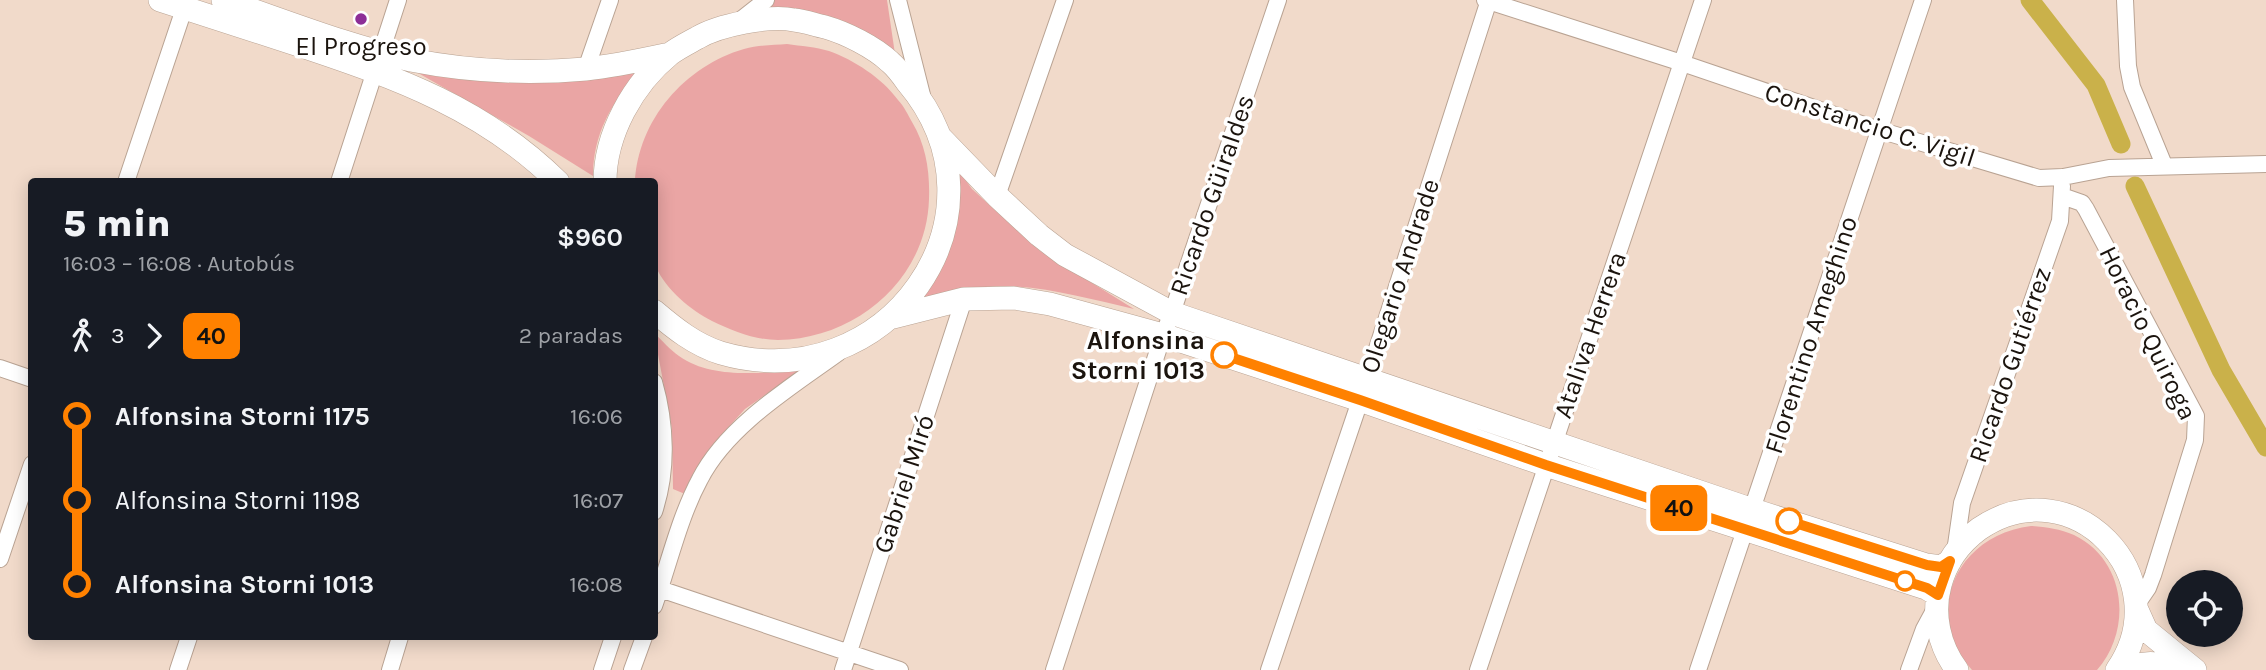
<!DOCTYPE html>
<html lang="es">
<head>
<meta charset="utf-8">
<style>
	body { margin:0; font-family:Karla,sans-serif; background:#242831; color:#f1f3f6; height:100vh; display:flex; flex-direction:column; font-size:26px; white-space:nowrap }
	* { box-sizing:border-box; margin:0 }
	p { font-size:23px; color:#9ea1a6 }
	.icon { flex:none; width:38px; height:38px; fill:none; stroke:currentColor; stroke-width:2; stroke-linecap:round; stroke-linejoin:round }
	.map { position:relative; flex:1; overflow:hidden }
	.details { position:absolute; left:28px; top:178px; width:630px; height:462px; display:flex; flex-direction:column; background:#171b24; border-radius:7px; box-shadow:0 4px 18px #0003 }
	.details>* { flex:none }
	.badge { padding:0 14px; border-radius:10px; font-size:24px; line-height:46px }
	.fabs { position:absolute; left:2166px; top:570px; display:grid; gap:14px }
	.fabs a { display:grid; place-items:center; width:77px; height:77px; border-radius:50%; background:#171b24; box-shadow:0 4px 18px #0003; font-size:35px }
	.map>.badge { position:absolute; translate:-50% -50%; box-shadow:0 0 0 4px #fff }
	.legs { display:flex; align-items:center; gap:10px; height:77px; padding:0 35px; font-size:23px }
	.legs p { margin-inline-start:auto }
	.summary { display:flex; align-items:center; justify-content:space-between; height:119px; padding:0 35px }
	h1 { font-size:38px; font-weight:800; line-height:52px }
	ul { padding:0 35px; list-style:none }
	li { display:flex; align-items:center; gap:24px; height:84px; font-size:26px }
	li i { display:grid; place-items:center; width:10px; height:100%; margin:0 9px; background:currentColor }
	li i::after { content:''; width:18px; height:18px; margin:-9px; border:5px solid; border-radius:50%; background:#171b24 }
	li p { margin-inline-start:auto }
	li:first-child i { background:linear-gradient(#0000 50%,currentColor 0) }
	li:last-child i { background:linear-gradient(currentColor 50%,#0000 0) }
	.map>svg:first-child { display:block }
	.green { fill:#eaa5a4 }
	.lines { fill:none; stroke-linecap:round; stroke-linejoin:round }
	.canal { stroke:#cab14a; stroke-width:19 }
	.street-casing { stroke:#b9a393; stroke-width:18 }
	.secondary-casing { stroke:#b9a393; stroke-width:24 }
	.street { stroke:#fff; stroke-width:16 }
	.secondary { stroke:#fff; stroke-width:23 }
	.line-1-casing { stroke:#fff; stroke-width:16 }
	.line-1 { stroke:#ff8100; stroke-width:10 }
	.poi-dot { fill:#8d2e97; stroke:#fff; stroke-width:2.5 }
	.stop-1-dot { fill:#fff; stroke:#ff8100; stroke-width:3.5 }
	.labels { text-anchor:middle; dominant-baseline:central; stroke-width:7; stroke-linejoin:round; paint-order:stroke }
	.poi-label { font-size:26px; fill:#1b140e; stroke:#fff }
	.street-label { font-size:26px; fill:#1b140e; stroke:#fff }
	.stop-label { font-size:26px; font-weight:bold; fill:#1b140e; stroke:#fff; text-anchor:end }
</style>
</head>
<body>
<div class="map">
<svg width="2266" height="670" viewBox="0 0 2266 670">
	<rect width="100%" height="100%" fill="#f1daca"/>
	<!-- green -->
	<path class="green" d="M 775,0 L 887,0 L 895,54 L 763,10 Z
		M 787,44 C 801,46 816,47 829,51 C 854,60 882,78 898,100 C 904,106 908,115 912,122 C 926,145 930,172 929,199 C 927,278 857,339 778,340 C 755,340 733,331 712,321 C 691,310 666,290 656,267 C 651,256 654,198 654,182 L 635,182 C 638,120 685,66 744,49 C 758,45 773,45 787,44 Z
		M 404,65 L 532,80 L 638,73 C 611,103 593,135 593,176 L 529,136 Z
		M 953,163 L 972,189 L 1039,250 L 1134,309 C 1090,299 1045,286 1000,286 C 969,287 939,296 909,304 Z
		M 654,333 C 662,340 670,350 679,356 C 713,380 760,372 799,371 L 745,409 L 714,443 L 685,494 L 673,489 L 672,429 Z
		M 2031,526 C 2046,527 2060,529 2074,535 C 2126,560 2133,629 2097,670 L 1972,670 C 1921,612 1957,535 2031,526 Z"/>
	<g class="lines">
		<!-- canal -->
		<path class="canal" d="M 2030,0 L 2096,85 L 2121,144
			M 2135,186 L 2221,370 L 2266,447"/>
		<defs>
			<path id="street" d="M 898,0 L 922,95
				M 1485,0 L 1682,63 L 1879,130 L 2039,178 L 2063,177 L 2109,168 L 2266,164
				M 2125,0 L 2128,66 L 2132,87 L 2164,165
				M 738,22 L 766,0
				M 586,69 L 610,0
				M 126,182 L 187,0
				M 339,182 L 398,0
				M 997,196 L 1065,0
				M 2062,196 L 2082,203 L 2086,209 L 2196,416 L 2195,440 L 2153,575 L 2148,588 L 2137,604
				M 0,368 L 32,379
				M 654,382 C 666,424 668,470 654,512
				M 1955,552 L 1962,503 L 2060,221 L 2062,186
				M 0,559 L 32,464
				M 654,587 L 900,670
				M 654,606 C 669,564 679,518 700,479 C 727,426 791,387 838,353
				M 178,670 L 189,637
				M 390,670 L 400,637
				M 602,670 L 613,637
				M 632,670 L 644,637
				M 843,670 L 964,299
				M 1054,670 L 1163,335 L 1172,313 L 1278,0
				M 1269,670 L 1367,380 L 1489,0
				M 1478,670 L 1703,0
				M 1698,670 L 1923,0
				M 1909,670 L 1924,629 L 1937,605"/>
			<path id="secondary" d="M 160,0 C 208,16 255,31 302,46 C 398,78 484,109 558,182
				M 223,0 C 285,21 347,46 411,60 C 467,71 529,74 586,69 C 615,66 642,60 670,54
				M 940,137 L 997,196 L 1039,235 L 1065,255 L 1172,313 L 1753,510 L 1926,565 L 1941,567 L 1950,561
				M 605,182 C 605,134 633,84 670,54 C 678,48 688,43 697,38 C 719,25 769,15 794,20 C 805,21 815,25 825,27 C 846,33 874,47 890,62 C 896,67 902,75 907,82 C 1020,215 886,401 721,353 C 695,345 674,328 654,311
				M 893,317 L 964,299 L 1014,298 L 1050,304 L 1163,335 L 1360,400 L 1546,465 L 1926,588 L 1938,595
				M 2137,610 L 2146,630 L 2195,670
				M 1957,670 C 1939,646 1932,614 1940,585 C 1946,562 1960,543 1979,529 C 2072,465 2181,577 2117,670
				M 2122,670 C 2138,663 2158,660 2174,670"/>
		</defs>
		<!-- street casing -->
		<use href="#street" class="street-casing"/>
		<!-- secondary casing -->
		<use href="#secondary" class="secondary-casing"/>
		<!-- street -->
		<use href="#street" class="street"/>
		<!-- secondary -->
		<use href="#secondary" class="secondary"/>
	</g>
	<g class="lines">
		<defs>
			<path id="line-1" d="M 1224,355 L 1360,400 L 1546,465 L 1927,588 L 1938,595 L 1950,561 L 1941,567 L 1927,565 L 1789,521"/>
		</defs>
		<!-- line-1 casing -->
		<use href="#line-1" class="line-1-casing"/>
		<!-- line-1 -->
		<use href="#line-1" class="line-1"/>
	</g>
	<!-- markers -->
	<circle class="poi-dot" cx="361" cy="19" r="7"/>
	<g class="stop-1-dot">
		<circle cx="1224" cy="355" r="12"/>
		<circle cx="1789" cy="521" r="12"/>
		<circle cx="1905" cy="581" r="9"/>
	</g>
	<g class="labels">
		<!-- poi labels -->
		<g class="poi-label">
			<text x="361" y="46">El Progreso</text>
		</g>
		<!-- street labels -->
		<g class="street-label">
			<text transform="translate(1870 125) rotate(18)">Constancio C. Vigil</text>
			<text transform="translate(1212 195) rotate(-71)">Ricardo Güiraldes</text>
			<text transform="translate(1400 276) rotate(-72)">Olegario Andrade</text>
			<text transform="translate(2148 333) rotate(64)">Horacio Quiroga</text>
			<text transform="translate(1590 335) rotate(-71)">Ataliva Herrera</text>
			<text transform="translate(1811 335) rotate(-72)">Florentino Ameghino</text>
			<text transform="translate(2010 365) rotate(-71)">Ricardo Gutiérrez</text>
			<text transform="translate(904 484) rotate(-72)">Gabriel Miró</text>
		</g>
		<!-- stop labels -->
		<g class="stop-label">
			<text x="1205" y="340">Alfonsina<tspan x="1205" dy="30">Storni 1013</tspan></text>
		</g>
	</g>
</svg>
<div class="fabs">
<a><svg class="icon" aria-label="locate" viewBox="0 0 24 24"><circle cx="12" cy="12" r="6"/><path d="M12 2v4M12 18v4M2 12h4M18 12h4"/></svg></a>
</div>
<b class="badge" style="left:1679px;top:508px;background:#ff8100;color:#111">40</b>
<section class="details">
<div class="summary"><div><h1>5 min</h1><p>16:03 – 16:08 · Autobús</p></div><b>$960</b></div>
<div class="legs"><svg class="icon" aria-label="walk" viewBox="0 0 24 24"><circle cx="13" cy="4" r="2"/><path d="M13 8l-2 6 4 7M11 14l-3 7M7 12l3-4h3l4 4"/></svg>3<svg class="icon" aria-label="forward" viewBox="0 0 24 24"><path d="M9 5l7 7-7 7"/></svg><b class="badge" style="background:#ff8100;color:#111">40</b><p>2 paradas</p></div>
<ul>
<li><i style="color:#ff8100"></i><b>Alfonsina Storni 1175</b><p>16:06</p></li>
<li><i style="color:#ff8100"></i><span>Alfonsina Storni 1198</span><p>16:07</p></li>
<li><i style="color:#ff8100"></i><b>Alfonsina Storni 1013</b><p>16:08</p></li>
</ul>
</section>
</div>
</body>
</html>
